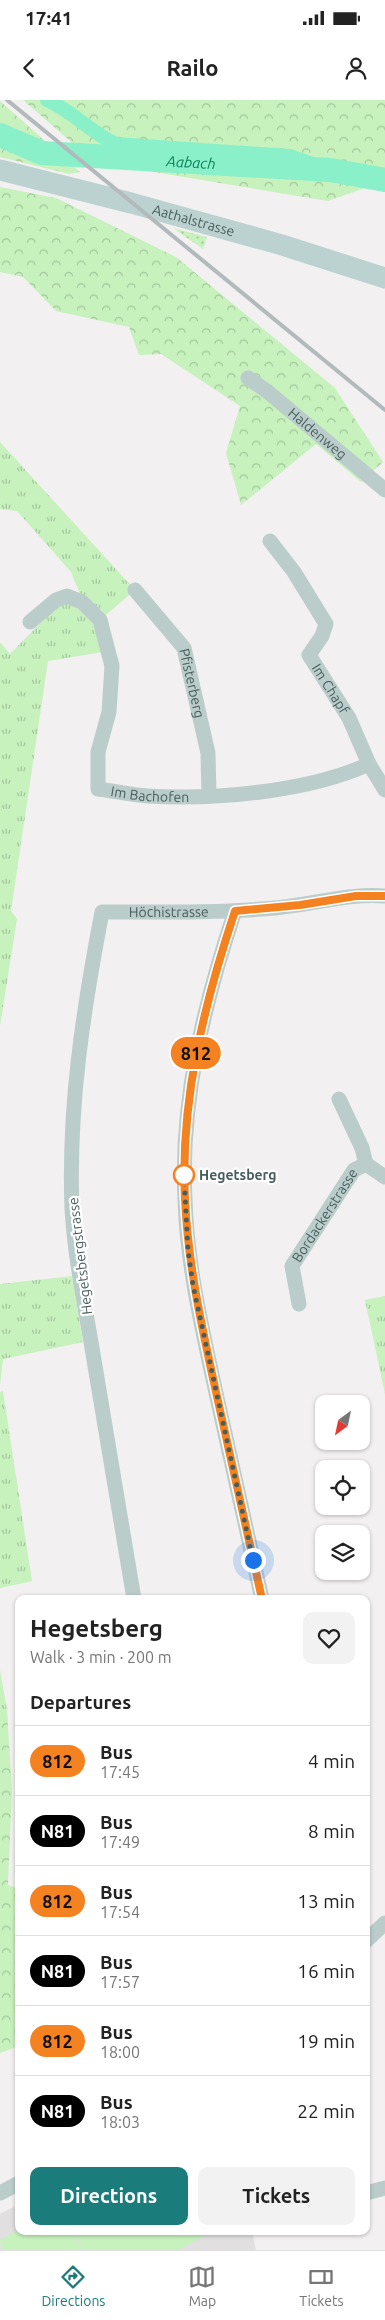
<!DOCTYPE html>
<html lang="en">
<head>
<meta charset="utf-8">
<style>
	body { margin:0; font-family:Ubuntu,sans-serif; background:#f2f2f2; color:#222; height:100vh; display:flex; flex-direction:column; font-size:19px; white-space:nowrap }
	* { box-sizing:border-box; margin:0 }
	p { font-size:16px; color:#767676 }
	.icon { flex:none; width:28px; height:28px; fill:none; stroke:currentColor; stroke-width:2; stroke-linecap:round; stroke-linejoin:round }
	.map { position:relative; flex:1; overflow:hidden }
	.panel { position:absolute; left:15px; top:1495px; width:355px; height:640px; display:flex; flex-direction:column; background:#fff; border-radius:10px; box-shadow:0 1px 4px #0004 }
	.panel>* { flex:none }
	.badge { padding:0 10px; border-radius:16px; font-size:18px; line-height:32px }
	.needle { width:32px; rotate:213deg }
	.controls { position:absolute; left:315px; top:1295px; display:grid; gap:10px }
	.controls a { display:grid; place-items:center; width:55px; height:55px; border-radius:10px; background:#fff; box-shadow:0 1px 4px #0004; font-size:25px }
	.you { position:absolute; width:25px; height:25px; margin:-12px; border:4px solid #fff; border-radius:50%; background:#1a73e8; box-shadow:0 0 0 8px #1a73e833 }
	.map>.badge { position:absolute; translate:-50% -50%; box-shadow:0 0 0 2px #fff }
	h2 { padding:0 15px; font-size:19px; line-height:45px }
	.round { display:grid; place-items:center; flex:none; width:52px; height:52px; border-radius:10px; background:#f2f2f2 }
	.summary { display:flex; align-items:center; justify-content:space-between; height:85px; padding:0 15px }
	h1 { font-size:24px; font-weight:700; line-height:38px }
	.primary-button { display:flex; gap:10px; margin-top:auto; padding:10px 15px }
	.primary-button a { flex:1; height:58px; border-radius:10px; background:#1b7c7c; color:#fff; font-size:20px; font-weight:700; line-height:58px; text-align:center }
	.primary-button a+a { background:#f2f2f2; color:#222 }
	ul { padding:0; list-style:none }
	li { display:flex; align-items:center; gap:15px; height:70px; padding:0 15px; border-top:1px solid #e0e0e0 }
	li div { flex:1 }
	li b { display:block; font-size:19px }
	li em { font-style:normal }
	li .badge { min-width:55px; font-weight:700; text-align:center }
	.status { display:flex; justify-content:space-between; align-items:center; height:35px; padding:0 25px; background:#fff; direction:ltr }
	.status svg { height:14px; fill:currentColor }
	header { display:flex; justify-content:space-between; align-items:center; height:65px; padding:0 15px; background:#fff; font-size:22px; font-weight:700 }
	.tabs { display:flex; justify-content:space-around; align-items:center; height:70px; border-top:1px solid #e0e0e0; background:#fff; font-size:14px; color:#767676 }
	.tabs a { display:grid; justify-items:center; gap:2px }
	.tabs .on { color:#1b7c7c }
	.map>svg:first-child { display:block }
	.education { fill:#e1dfe0 }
	.grass { fill:url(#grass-tufts) }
	.forest { fill:url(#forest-crowns) }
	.garden { fill:url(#garden-dots) }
	.pitch { fill:#c7f1bd }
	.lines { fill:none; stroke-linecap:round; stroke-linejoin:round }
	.canal { stroke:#89f0ca; stroke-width:14 }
	.river { stroke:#89f0ca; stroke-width:24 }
	.street { stroke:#bbcdcb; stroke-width:15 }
	.secondary { stroke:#bbd2d1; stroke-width:21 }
	.rail { stroke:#b2babb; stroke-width:4 }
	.line-casing { stroke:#fff; stroke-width:11 }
	.line { stroke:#f58220; stroke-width:8 }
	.walk { stroke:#475e5c; stroke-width:5; stroke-dasharray:0 9 }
	.stop-dot { fill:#fff; stroke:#f58220; stroke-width:2.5 }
	.labels { text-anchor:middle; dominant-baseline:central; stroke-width:4.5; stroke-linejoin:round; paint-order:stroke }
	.street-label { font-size:14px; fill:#475e5c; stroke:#fff }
	.stop-label { font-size:14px; font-weight:bold; fill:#475e5c; stroke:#fff; text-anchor:start }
	.water-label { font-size:15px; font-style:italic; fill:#0a8256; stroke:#fff }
</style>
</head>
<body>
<div class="status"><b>17:41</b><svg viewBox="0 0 49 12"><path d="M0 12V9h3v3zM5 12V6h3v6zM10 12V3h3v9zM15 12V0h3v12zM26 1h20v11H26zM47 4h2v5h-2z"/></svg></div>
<header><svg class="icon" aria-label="back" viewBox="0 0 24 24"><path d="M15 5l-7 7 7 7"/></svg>Railo<svg class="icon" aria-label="person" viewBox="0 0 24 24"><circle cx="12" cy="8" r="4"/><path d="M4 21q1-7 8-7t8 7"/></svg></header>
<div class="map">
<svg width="385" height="2150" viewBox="0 0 385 2150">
	<defs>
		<pattern id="grass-tufts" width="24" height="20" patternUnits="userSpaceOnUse" patternTransform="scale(1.25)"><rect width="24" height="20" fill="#c7f1bd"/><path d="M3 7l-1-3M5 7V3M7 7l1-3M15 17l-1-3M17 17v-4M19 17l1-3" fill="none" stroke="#a3c69d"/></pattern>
		<pattern id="forest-crowns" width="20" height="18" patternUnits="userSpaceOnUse" patternTransform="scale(1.25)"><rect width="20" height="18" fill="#c7f1bd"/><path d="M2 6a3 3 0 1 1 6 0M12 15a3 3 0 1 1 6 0" fill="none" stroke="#a3c69d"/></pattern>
		<pattern id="garden-dots" width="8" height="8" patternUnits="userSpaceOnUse" patternTransform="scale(1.25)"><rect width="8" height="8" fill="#c7f1bd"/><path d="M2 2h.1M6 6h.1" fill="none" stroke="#a3c69d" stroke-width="1.8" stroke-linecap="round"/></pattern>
	</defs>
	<rect width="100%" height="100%" fill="#f3f0f1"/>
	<!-- education -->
	<path class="education" d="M 19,2104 L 19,2131 L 252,2131 L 256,2150 L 0,2150 L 0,2114 Z"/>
	<!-- grass -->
	<path class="grass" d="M 0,342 L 135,490 L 100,520 L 109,551 L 48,561 L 11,811 L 17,819 L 0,926 L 0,542 L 10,554 L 67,496 L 82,499 L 71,472 L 17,411 L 0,409 Z
		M 72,1176 L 83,1242 L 3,1259 L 0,1286 L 0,1184 Z
		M 385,1196 L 385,1294 L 365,1200 Z
		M 3,1291 L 32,1481 L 0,1488 L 0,1292 Z
		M 0,1570 L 7,1610 L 0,1611 Z"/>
	<!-- forest -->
	<path class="forest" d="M 23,0 L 385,0 L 385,81 L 328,101 L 94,62 Z
		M 0,1 L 80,72 L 69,74 L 0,57 Z
		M 0,87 L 56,98 L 176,157 L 335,288 L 383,362 L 361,382 L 316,344 L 241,405 L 226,353 L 240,306 L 161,254 L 139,255 L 129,227 L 56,211 L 23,177 L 0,172 Z
		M 7,1610 L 12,1690 L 8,1785 L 19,1789 L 19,1946 L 0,1953 L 0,1611 Z"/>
	<!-- garden -->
	<path class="garden" d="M 173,128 L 207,137 L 203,149 Z"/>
	<!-- pitch -->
	<path class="pitch" d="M 19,2130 L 73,2131 L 83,2150 L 3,2150 L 0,2140 Z
		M 74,2131 L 214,2131 L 178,2150 L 84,2150 Z"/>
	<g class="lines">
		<!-- canal -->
		<path class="canal" d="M 47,0 C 73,11 91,33 116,44 L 290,56 L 330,70"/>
		<!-- river -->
		<path class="river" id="s1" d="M 0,35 L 42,53 L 330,70 L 385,80"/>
		<!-- street -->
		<g class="street">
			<path id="s2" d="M 248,278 L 268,292 L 385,390"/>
			<path id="s3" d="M 270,441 L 294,472 L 326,524 L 322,536 L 309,555 L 349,618 L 369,664 L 385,690"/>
			<path id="s4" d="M 135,490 L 184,548 L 208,653 L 209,696"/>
			<path id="s5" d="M 30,522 L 56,500 L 67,496 L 82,502 L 100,520 L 112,566 L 109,612 L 98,652 L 98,689 C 114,691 131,695 147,696 C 215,700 308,692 369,664"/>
			<path d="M 235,811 C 204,904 180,1001 185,1099 C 187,1165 202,1228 216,1293 C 231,1361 246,1430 262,1499"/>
			<path d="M 339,999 L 362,1048 L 366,1064 L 385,1077"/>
			<path id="s6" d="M 299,1204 L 292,1166 L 354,1070 L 366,1064"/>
			<path id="s7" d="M 134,1499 C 120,1419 107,1339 94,1260 C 86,1210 75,1160 72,1109 C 68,1008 83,911 102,812 C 159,812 217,813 275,808 C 311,805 348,793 385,796"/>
			<path d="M 366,1841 L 385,1823"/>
			<path d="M 0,2093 L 19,2083"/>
			<path d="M 366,2093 L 385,2088"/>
		</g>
		<!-- secondary -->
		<path class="secondary" id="s8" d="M 0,70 L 131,103 L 282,145 L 385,178"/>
		<!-- rail -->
		<path class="rail" d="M 7,0 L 385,310"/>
	</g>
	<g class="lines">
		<defs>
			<path id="line" d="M 262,1499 C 247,1430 231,1361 216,1292 C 202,1228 188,1165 185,1099 C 180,1001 204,904 235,811 L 300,805 L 356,796 L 385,796"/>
		</defs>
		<!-- line casing -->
		<use href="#line" class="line-casing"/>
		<!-- line -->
		<use href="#line" class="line"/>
		<!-- walk -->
		<path class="walk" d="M 184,1075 L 188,1150 L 193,1185 L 253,1460"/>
	</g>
	<!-- markers -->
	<circle class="stop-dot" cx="184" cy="1075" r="10"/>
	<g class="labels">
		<!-- street labels -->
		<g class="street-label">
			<text stroke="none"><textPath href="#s8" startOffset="200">Aathalstrasse</textPath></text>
			<text stroke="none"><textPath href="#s2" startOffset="89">Haldenweg</textPath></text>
			<text stroke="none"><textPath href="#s4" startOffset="112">Pfisterberg</textPath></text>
			<text stroke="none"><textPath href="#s3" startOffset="176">Im Chapf</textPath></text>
			<text stroke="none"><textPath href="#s5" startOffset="312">Im Bachofen</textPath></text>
			<text stroke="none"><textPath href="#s7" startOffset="761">Höchistrasse</textPath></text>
			<text stroke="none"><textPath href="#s6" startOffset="99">Bordackerstrasse</textPath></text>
			<text transform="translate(80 1156) rotate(-97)">Hegetsbergstrasse</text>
		</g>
		<!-- stop labels -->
		<g class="stop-label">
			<text x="199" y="1075">Hegetsberg</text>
		</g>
		<!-- water labels -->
		<g class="water-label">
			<text stroke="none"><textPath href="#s1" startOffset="195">Aabach</textPath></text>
		</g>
	</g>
</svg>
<div class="controls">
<a><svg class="needle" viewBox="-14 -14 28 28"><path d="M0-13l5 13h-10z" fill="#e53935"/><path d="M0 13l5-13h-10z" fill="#767676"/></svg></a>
<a><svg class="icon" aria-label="locate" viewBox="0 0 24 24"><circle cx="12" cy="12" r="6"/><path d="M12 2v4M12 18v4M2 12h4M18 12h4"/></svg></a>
<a><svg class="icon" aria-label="layers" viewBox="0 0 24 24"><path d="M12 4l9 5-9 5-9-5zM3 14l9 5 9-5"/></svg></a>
</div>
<div class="you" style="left:253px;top:1460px"></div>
<b class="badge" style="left:196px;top:953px;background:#f58220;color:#111">812</b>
<section class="panel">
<div class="summary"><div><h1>Hegetsberg</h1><p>Walk · 3 min · 200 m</p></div><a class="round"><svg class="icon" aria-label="heart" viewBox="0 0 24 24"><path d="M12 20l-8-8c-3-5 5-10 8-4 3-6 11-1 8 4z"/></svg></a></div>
<h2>Departures</h2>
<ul>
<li><span class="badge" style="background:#f58220;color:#111">812</span><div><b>Bus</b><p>17:45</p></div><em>4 min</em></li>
<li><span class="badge" style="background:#000;color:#fff">N81</span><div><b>Bus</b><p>17:49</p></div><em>8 min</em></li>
<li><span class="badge" style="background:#f58220;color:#111">812</span><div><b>Bus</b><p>17:54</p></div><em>13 min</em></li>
<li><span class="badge" style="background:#000;color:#fff">N81</span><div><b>Bus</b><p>17:57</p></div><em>16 min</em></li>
<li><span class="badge" style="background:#f58220;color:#111">812</span><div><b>Bus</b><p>18:00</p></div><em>19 min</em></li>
<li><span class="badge" style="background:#000;color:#fff">N81</span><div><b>Bus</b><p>18:03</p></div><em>22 min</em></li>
</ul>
<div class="primary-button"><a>Directions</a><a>Tickets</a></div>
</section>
</div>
<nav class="tabs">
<a class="on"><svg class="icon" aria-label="directions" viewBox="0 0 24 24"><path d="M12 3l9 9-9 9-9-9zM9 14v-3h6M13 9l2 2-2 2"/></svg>Directions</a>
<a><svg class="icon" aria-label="map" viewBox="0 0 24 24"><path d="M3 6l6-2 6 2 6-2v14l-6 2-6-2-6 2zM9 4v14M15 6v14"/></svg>Map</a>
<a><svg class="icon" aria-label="tickets" viewBox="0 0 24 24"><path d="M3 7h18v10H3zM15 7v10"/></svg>Tickets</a>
</nav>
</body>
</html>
